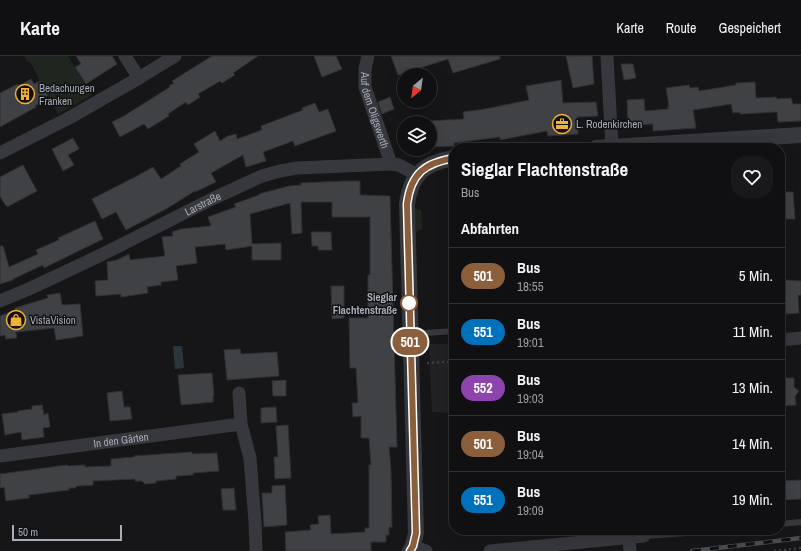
<!DOCTYPE html>
<html lang="de">
<head>
<meta charset="utf-8">
<style>
	body { margin:0; font-family:"Archivo Narrow",sans-serif; background:#19191b; color:#f1f3f6; height:100vh; display:flex; flex-direction:column; font-size:15px; white-space:nowrap }
	* { box-sizing:border-box; margin:0 }
	p { font-size:13px; color:#9c9d9f }
	.icon { flex:none; width:22px; height:22px; fill:none; stroke:currentColor; stroke-width:2; stroke-linecap:round; stroke-linejoin:round }
	.map { position:relative; flex:1; overflow:hidden }
	.panel { position:absolute; left:449px; top:87px; width:336px; height:392px; display:flex; flex-direction:column; background:#101012; border-radius:16px; box-shadow:0 4px 16px #0002,0 0 0 1px #303032 }
	.panel>* { flex:none }
	.badge { padding:0 8px; border-radius:13px; font-size:14px; line-height:26px }
	.needle { width:26px; rotate:209deg }
	.controls { position:absolute; left:397px; top:12px; display:grid; gap:8px }
	.controls a { display:grid; place-items:center; width:40px; height:40px; border-radius:50%; background:#101012; box-shadow:0 4px 16px #0002,0 0 0 1px #303032; font-size:20px }
	.scale { position:absolute; left:12px; bottom:10px; width:110px; box-sizing:border-box; padding-left:4px; border:2px solid #a8adb8; border-top:0; font-size:11px; line-height:14px; white-space:nowrap; color:#a8adb8; -webkit-text-stroke:3px #111113; paint-order:stroke }
	.map>.badge { position:absolute; translate:-50% -50%; box-shadow:0 0 0 2px #fff }
	h2 { padding:0 12px; font-size:15px; line-height:36px }
	.round { display:grid; place-items:center; flex:none; width:42px; height:42px; border-radius:16px; background:#19191b }
	.summary { display:flex; align-items:center; justify-content:space-between; height:68px; padding:0 12px }
	h1 { font-size:19px; font-weight:700; line-height:30px }
	ul { padding:0; list-style:none }
	li { display:flex; align-items:center; gap:12px; height:56px; padding:0 12px; border-top:1px solid #303032 }
	li div { flex:1 }
	li b { display:block; font-size:15px }
	li em { font-style:normal }
	li .badge { min-width:44px; font-weight:700; text-align:center }
	header { display:flex; align-items:center; gap:24px; box-sizing:border-box; height:56px; padding:0 20px; background:#101012; border-bottom:1px solid #303032 }
	header strong { font-size:19px }
	nav { display:flex; gap:22px; margin-inline-start:auto; font-size:14px }
	.map>svg:first-child { display:block }
	.built { fill:#222225 }
	.green { fill:#1e261f }
	.water { fill:#2c353c }
	.building { fill:#404145; stroke:#303034 }
	.lines { fill:none; stroke-linecap:round; stroke-linejoin:round }
	.path { stroke:#3d3f44; stroke-width:2.5; stroke-dasharray:2 3; stroke-linecap:butt }
	.service { stroke:#37383d; stroke-width:6 }
	.minor { stroke:#37383d; stroke-width:13 }
	.tertiary { stroke:#37383d; stroke-width:16 }
	.rail-casing { stroke:#4a4c52; stroke-width:4.5 }
	.rail { stroke:#111113; stroke-width:3; stroke-dasharray:9; stroke-linecap:butt }
	.line-casing { stroke:#fff; stroke-width:9 }
	.line { stroke:#8b5e3c; stroke-width:6 }
	.stop-dot { fill:#fff; stroke:#8b5e3c; stroke-width:2 }
	.labels { text-anchor:middle; dominant-baseline:central; stroke-width:3; stroke-linejoin:round; paint-order:stroke }
	.poi-label { font-size:11px; fill:#a8adb8; stroke:#111113; text-anchor:start }
	.street-label { font-size:11px; fill:#a8adb8; stroke:#111113 }
	.stop-label { font-size:11px; font-weight:bold; fill:#a8adb8; stroke:#111113; text-anchor:end }
</style>
</head>
<body>
<header>
<strong>Karte</strong>
<nav><a>Karte</a><a>Route</a><a>Gespeichert</a></nav>
</header>
<div class="map">
<svg width="801" height="495" viewBox="0 0 801 495">
	<rect width="100%" height="100%" fill="#161618"/>
	<!-- built -->
	<path class="built" d="M 429,288 L 454,288 L 454,357 L 432,356 Z"/>
	<!-- green -->
	<path class="green" d="M 24,0 L 68,0 L 92,39 L 58,58 L 30,6 L 28,6 Z
		M 415,153 L 421,154 L 422,173 L 416,176 Z"/>
	<!-- water -->
	<path class="water" d="M 173,290 L 182,290 L 184,312 L 175,313 Z"/>
	<!-- building -->
	<path class="building" d="M 76,0 L 112,0 L 117,8 L 86,28 L 75,11 L 81,8 Z
		M 212,0 L 258,0 L 233,17 L 235,19 L 222,27 L 220,25 L 198,38 L 200,41 L 188,49 L 186,46 L 168,58 L 169,60 L 148,73 L 144,68 L 120,81 L 112,66 L 124,60 L 170,31 L 169,30 L 174,27 L 172,25 Z
		M 314,0 L 336,0 L 342,13 L 322,21 Z
		M 391,0 L 500,0 L 500,3 L 453,17 L 448,3 L 398,19 Z
		M 566,0 L 592,0 L 594,28 L 573,32 Z
		M 621,8 L 633,8 L 636,22 L 624,24 Z
		M 31,23 L 34,28 L 40,25 L 48,39 L 42,43 L 43,45 L 35,50 L 36,51 L 0,71 L 0,37 L 18,28 L 19,30 Z
		M 561,24 L 563,47 L 596,46 L 598,60 L 577,61 L 578,78 L 548,80 L 547,75 L 500,84 L 500,81 L 454,87 L 454,90 L 433,91 L 430,75 L 430,67 L 428,67 L 428,65 L 464,63 L 463,56 L 485,53 L 529,44 L 526,30 Z
		M 755,26 L 756,42 L 776,41 L 777,43 L 791,42 L 793,48 L 801,48 L 801,65 L 778,66 L 777,56 L 740,58 L 740,56 L 733,57 L 731,48 L 693,54 L 696,72 L 653,75 L 653,68 L 628,69 L 627,44 L 644,43 L 645,55 L 668,53 L 668,50 L 669,50 L 666,32 L 689,29 L 690,32 L 698,31 L 699,35 L 736,29 L 736,27 Z
		M 390,41 L 394,53 L 382,58 L 378,46 Z
		M 315,47 L 319,56 L 328,53 L 336,75 L 295,90 L 293,85 L 263,96 L 266,105 L 246,111 L 243,99 L 211,117 L 216,126 L 195,136 L 195,135 L 166,153 L 126,174 L 116,156 L 102,163 L 92,143 L 137,120 L 153,111 L 161,123 L 181,110 L 180,108 L 199,96 L 194,88 L 215,75 L 220,85 L 228,80 L 236,78 L 237,83 L 262,74 L 261,70 L 303,54 L 302,52 Z
		M 73,82 L 79,93 L 68,99 L 74,109 L 63,115 L 52,93 Z
		M 23,109 L 37,135 L 7,151 L 7,149 L 6,150 L 0,140 L 0,121 Z
		M 344,125 L 360,125 L 360,139 L 390,140 L 397,391 L 389,391 L 391,415 L 392,471 L 389,471 L 389,479 L 386,479 L 386,486 L 371,486 L 371,495 L 286,495 L 285,476 L 311,474 L 310,469 L 319,468 L 318,460 L 330,459 L 331,478 L 365,476 L 365,472 L 369,472 L 369,409 L 371,409 L 369,382 L 361,382 L 361,360 L 353,361 L 352,347 L 358,347 L 356,312 L 350,312 L 349,262 L 368,262 L 368,219 L 370,219 L 370,161 L 332,161 L 332,146 L 301,146 L 302,177 L 292,178 L 290,147 L 250,158 L 252,188 L 281,187 L 281,204 L 252,204 L 252,190 L 226,194 L 225,188 L 195,191 L 197,207 L 176,210 L 178,224 L 161,226 L 161,229 L 147,231 L 148,237 L 121,241 L 121,238 L 96,240 L 95,225 L 108,224 L 107,206 L 117,204 L 129,198 L 130,204 L 165,200 L 162,181 L 173,180 L 172,176 L 181,173 L 211,170 L 208,161 L 236,151 L 234,148 L 259,139 L 259,138 L 289,130 L 301,129 L 301,127 Z
		M 780,136 L 793,136 L 795,163 L 780,163 Z
		M 95,165 L 103,183 L 44,212 L 43,209 L 13,223 L 13,224 L 0,228 L 0,190 L 3,190 L 9,211 L 38,198 L 36,194 L 59,184 L 58,182 Z
		M 311,176 L 331,176 L 332,194 L 318,194 L 318,190 L 312,190 Z
		M 785,224 L 801,225 L 801,239 L 798,239 L 799,257 L 786,258 L 786,256 L 780,256 L 780,230 L 785,229 Z
		M 331,230 L 344,230 L 344,262 L 332,263 Z
		M 60,237 L 62,249 L 80,248 L 83,280 L 56,284 L 54,272 L 16,276 L 17,282 L 6,283 L 5,279 L 0,280 L 0,260 L 15,254 L 15,252 L 48,242 L 47,239 Z
		M 240,293 L 241,298 L 277,296 L 279,320 L 227,324 L 224,294 Z
		M 212,317 L 214,340 L 213,340 L 213,346 L 181,349 L 178,319 Z
		M 780,322 L 794,322 L 794,331 L 799,335 L 795,340 L 796,349 L 780,350 Z
		M 286,324 L 286,340 L 273,340 L 272,325 Z
		M 122,335 L 124,351 L 130,351 L 132,363 L 110,365 L 107,337 Z
		M 42,349 L 44,359 L 48,357 L 50,371 L 43,372 L 44,381 L 22,384 L 21,376 L 5,379 L 2,358 L 18,356 L 18,355 L 32,353 L 32,350 Z
		M 276,351 L 277,366 L 261,367 L 261,352 Z
		M 288,369 L 291,422 L 275,423 L 274,401 L 278,401 L 276,370 Z
		M 192,396 L 192,398 L 217,397 L 219,415 L 193,417 L 193,419 L 176,420 L 176,423 L 156,425 L 156,427 L 145,428 L 142,425 L 135,425 L 135,423 L 93,425 L 93,429 L 77,430 L 75,432 L 69,432 L 69,434 L 29,439 L 29,442 L 6,445 L 4,431 L 0,432 L 0,418 L 67,409 L 68,410 L 85,409 L 85,411 L 111,410 L 111,403 L 134,401 L 134,400 Z
		M 801,424 L 801,443 L 780,444 L 780,425 Z
		M 285,429 L 287,469 L 264,471 L 262,437 L 272,437 L 272,430 Z
		M 234,432 L 236,454 L 223,454 L 221,433 Z"/>
	<g class="lines">
		<!-- path -->
		<path class="path" d="M 427,307 L 445,306 L 454,306
			M 774,495 L 801,492"/>
		<!-- service -->
		<path class="service" d="M 411,278 L 454,275
			M 780,468 L 801,466
			M 644,480 L 731,474"/>
		<!-- minor -->
		<g class="minor">
			<path d="M 125,0 L 139,22"/>
			<path id="s1" d="M 368,0 L 365,13 L 365,31 L 391,108"/>
			<path d="M 607,0 L 612,91"/>
			<path d="M 0,97 L 69,62 L 139,22 L 175,0"/>
			<path id="s2" d="M 0,245 L 31,232 L 101,199 L 212,143 L 262,120 L 280,115 L 297,112 L 391,108 L 399,109 L 417,119"/>
			<path d="M 780,284 L 801,282"/>
			<path d="M 239,337 L 241,368 L 250,402 L 255,466 L 256,495"/>
			<path id="s3" d="M 0,400 L 241,368"/>
			<path d="M 629,481 L 630,495"/>
			<path d="M 413,490 L 426,495"/>
			<path d="M 490,495 L 644,480 L 644,474"/>
		</g>
		<!-- tertiary -->
		<path class="tertiary" d="M 596,92 L 801,79
			M 410,495 L 413,490 L 416,477 L 407,148 C 411,117 425,107 454,102"/>
		<defs>
			<path id="rail" d="M 692,495 L 801,482"/>
		</defs>
		<!-- rail casing -->
		<use href="#rail" class="rail-casing"/>
		<!-- rail -->
		<use href="#rail" class="rail"/>
	</g>
	<g class="lines">
		<defs>
			<path id="line" d="M 410,495 L 413,490 L 416,477 L 407,148 C 411,117 425,107 454,102"/>
		</defs>
		<!-- line casing -->
		<use href="#line" class="line-casing"/>
		<!-- line -->
		<use href="#line" class="line"/>
	</g>
	<!-- icons -->
	<defs>
		<symbol id="building-ring" viewBox="-11 -11 22 22"><circle r="9.5" fill="#111113" stroke="#f2b134" stroke-width="1.5"/><path d="M-4-6H4V6H1V3H-1V6H-4ZM-2.5-4.3h1.7v1.8h-1.7ZM.8-4.3h1.7v1.8H.8ZM-2.5-1h1.7V.8h-1.7ZM.8-1h1.7V.8H.8Z" fill="#f2b134"/></symbol>
		<symbol id="office-ring" viewBox="-11 -11 22 22"><circle r="9.5" fill="#111113" stroke="#f2b134" stroke-width="1.5"/><path d="M-6-3h4V-5.5h4V-3h4V5H-6ZM-1-4.5V-3h2v-1.5ZM-6 0V1H6V0Z" fill="#f2b134"/></symbol>
		<symbol id="shop-ring" viewBox="-11 -11 22 22"><circle r="9.5" fill="#111113" stroke="#f2b134" stroke-width="1.5"/><path d="M-5-2.5h2.3a2.7 3.5 0 0 1 5.4 0H5L5.5 6h-11ZM-1.5-2.5h3a1.5 2.3 0 0 0-3 0Z" fill="#f2b134"/></symbol>
	</defs>
	<g fill-rule="evenodd">
		<use href="#building-ring" x="14" y="27" width="22" height="22"/>
		<use href="#office-ring" x="551" y="57" width="22" height="22"/>
		<use href="#shop-ring" x="5" y="253" width="22" height="22"/>
	</g>
	<!-- markers -->
	<circle class="stop-dot" cx="409" cy="247" r="8"/>
	<g class="labels">
		<!-- poi labels -->
		<g class="poi-label">
			<text x="39" y="32">Bedachungen<tspan x="39" dy="13">Franken</tspan></text>
			<text x="576" y="68">L. Rodenkirchen</text>
			<text x="30" y="264">VistaVision</text>
		</g>
		<!-- street labels -->
		<g class="street-label">
			<text stroke="none"><textPath href="#s1" startOffset="56">Auf dem Oligswerth</textPath></text>
			<text stroke="none"><textPath href="#s2" startOffset="225">Larstraße</textPath></text>
			<text stroke="none"><textPath href="#s3" startOffset="122">In den Gärten</textPath></text>
		</g>
		<!-- stop labels -->
		<g class="stop-label">
			<text x="397" y="241">Sieglar<tspan x="397" dy="13">Flachtenstraße</tspan></text>
		</g>
	</g>
</svg>
<div class="controls">
<a><svg class="needle" viewBox="-14 -14 28 28"><path d="M0-13l5 13h-10z" fill="#e53935"/><path d="M0 13l5-13h-10z" fill="#9c9d9f"/></svg></a>
<a><svg class="icon" aria-label="layers" viewBox="0 0 24 24"><path d="M12 4l9 5-9 5-9-5zM3 14l9 5 9-5"/></svg></a>
</div>
<div class="scale">50 m</div>
<b class="badge" style="left:410px;top:286px;background:#8b5e3c;color:#fff">501</b>
<section class="panel">
<div class="summary"><div><h1>Sieglar Flachtenstraße</h1><p>Bus</p></div><a class="round"><svg class="icon" aria-label="heart" viewBox="0 0 24 24"><path d="M12 20l-8-8c-3-5 5-10 8-4 3-6 11-1 8 4z"/></svg></a></div>
<h2>Abfahrten</h2>
<ul>
<li><span class="badge" style="background:#8b5e3c;color:#fff">501</span><div><b>Bus</b><p>18:55</p></div><em>5 Min.</em></li>
<li><span class="badge" style="background:#0072bc;color:#fff">551</span><div><b>Bus</b><p>19:01</p></div><em>11 Min.</em></li>
<li><span class="badge" style="background:#8e44ad;color:#fff">552</span><div><b>Bus</b><p>19:03</p></div><em>13 Min.</em></li>
<li><span class="badge" style="background:#8b5e3c;color:#fff">501</span><div><b>Bus</b><p>19:04</p></div><em>14 Min.</em></li>
<li><span class="badge" style="background:#0072bc;color:#fff">551</span><div><b>Bus</b><p>19:09</p></div><em>19 Min.</em></li>
</ul>
</section>
</div>
</body>
</html>
